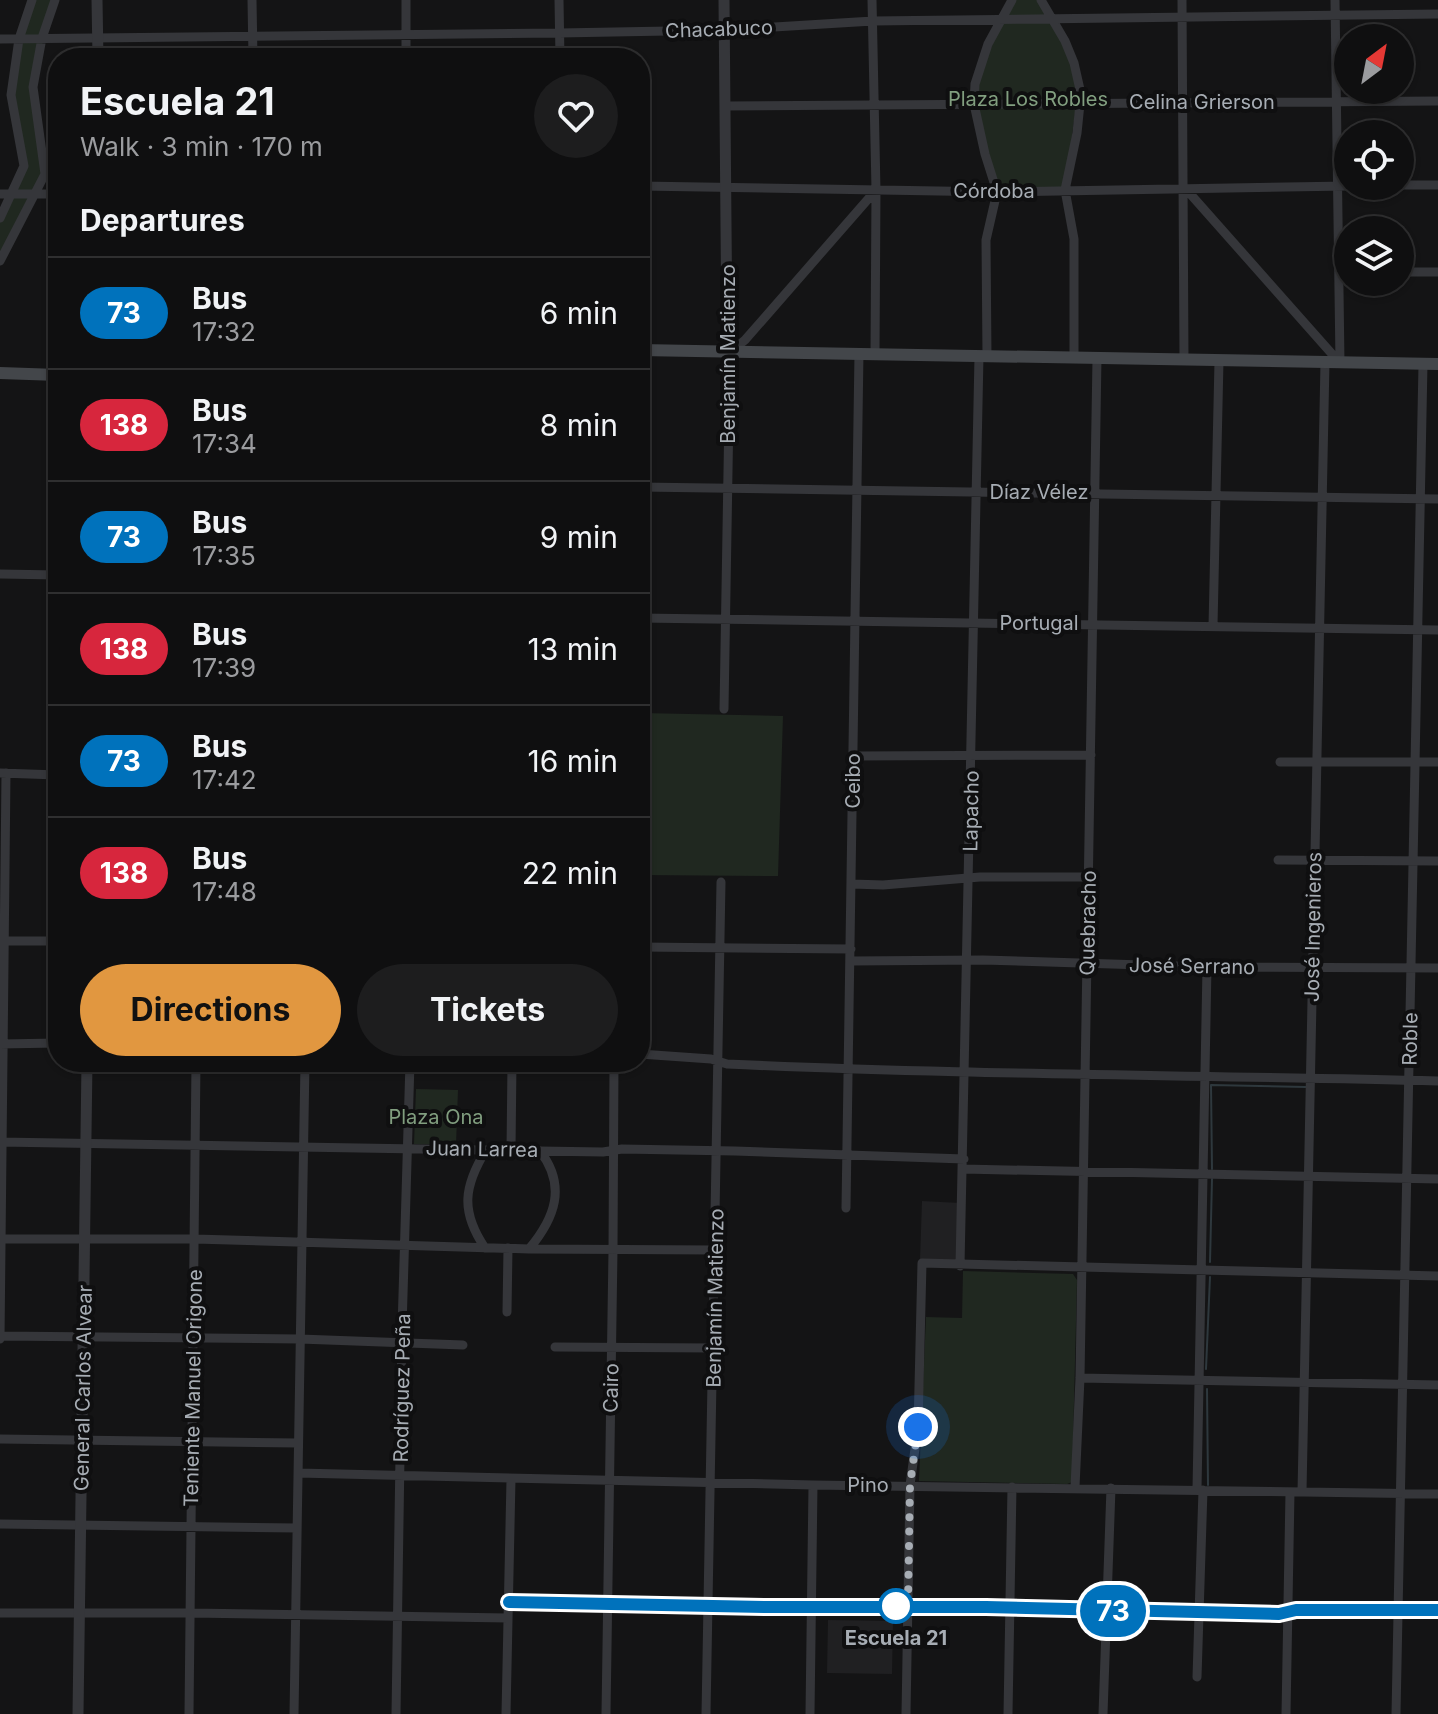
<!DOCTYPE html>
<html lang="en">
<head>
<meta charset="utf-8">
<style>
	body { margin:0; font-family:Inter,sans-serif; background:#1d1d1e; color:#f1f3f6; height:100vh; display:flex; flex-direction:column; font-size:30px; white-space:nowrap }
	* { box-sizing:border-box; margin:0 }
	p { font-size:26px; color:#9b9c9f }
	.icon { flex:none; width:44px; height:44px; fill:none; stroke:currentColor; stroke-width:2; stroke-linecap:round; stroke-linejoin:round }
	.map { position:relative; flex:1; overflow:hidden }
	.side { position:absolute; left:48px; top:48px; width:602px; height:1024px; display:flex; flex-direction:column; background:#0f0f10; border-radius:32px; box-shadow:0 2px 6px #0004,0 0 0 2px #2f2f30 }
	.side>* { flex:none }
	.badge { padding:0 16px; border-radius:26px; font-size:28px; line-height:52px }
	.needle { width:52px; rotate:32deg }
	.buttons { position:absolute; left:1334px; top:24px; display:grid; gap:16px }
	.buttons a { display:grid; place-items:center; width:80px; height:80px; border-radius:50%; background:#0f0f10; box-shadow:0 2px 6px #0004,0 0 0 2px #2f2f30; font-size:40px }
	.you { position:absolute; width:40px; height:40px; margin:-20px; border:6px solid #fff; border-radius:50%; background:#1a73e8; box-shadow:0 0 0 12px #1a73e833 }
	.map>.badge { position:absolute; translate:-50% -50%; box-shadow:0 0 0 4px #fff }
	h2 { padding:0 32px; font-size:30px; line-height:72px }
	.round { display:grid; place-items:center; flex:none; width:84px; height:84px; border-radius:42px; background:#1d1d1e }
	.headline { display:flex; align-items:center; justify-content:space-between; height:136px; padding:0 32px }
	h1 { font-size:38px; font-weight:700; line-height:60px }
	.button { display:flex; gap:16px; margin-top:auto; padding:16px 32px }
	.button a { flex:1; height:92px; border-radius:48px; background:#e19740; color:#111; font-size:32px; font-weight:700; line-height:92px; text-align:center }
	.button a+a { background:#1d1d1e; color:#f1f3f6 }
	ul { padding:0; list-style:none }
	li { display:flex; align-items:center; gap:24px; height:112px; padding:0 32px; border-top:2px solid #2f2f30 }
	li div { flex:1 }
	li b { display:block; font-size:30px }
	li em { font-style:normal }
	li .badge { min-width:88px; font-weight:700; text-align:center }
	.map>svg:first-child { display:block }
	.built { fill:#202022 }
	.green { fill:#202820 }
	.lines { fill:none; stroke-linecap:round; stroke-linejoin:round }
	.stream { stroke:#2e383d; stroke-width:2 }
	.minor { stroke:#35363a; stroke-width:9 }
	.tertiary { stroke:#35363a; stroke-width:11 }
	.secondary { stroke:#43464a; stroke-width:12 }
	.line-casing { stroke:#fff; stroke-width:18 }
	.line { stroke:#0072bc; stroke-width:12 }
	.walk { stroke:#a7adb4; stroke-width:8; stroke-dasharray:0 14.4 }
	.stop-dot { fill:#fff; stroke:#0072bc; stroke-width:4 }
	.labels { text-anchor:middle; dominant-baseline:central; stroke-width:8; stroke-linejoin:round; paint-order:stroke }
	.street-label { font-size:20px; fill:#a7adb4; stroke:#0f0f10 }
	.park-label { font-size:20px; fill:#819e7f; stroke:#0f0f10 }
	.stop-label { font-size:20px; font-weight:bold; fill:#a7adb4; stroke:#0f0f10 }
</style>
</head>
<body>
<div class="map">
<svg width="1438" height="1714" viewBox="0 0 1438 1714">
	<rect width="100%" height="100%" fill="#141415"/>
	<!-- built -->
	<path class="built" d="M 922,1201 L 960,1203 L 958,1262 L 920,1260 Z
		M 828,1620 L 893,1621 L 892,1674 L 827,1673 Z"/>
	<!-- green -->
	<path class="green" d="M 32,0 L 55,0 L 34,73 L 45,167 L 0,261 L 0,218 L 24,166 L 11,95 Z
		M 1012,0 L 1041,0 L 1054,18 L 1079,82 L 1065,190 L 997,192 L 985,154 L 975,84 Z
		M 640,713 L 783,716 L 778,876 L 640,875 Z
		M 416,1089 L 458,1090 L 456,1145 L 414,1144 Z
		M 963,1271 L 1073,1274 L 1077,1280 L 1072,1482 L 1067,1484 L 919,1481 L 926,1317 L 962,1318 Z"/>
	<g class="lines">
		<!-- stream -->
		<path class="stream" d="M 1212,1169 L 1211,1085 L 1306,1087
			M 1210,1262 L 1212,1179
			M 1206,1369 L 1210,1277
			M 1207,1389 L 1208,1485"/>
		<!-- minor -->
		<path class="minor" d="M 252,0 L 253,58
			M 406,0 L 406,58
			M 559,0 L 560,58
			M 872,0 L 876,190 L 875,354
			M 1041,0 L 1065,41 L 1074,63 L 1081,94 L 1077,133 L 1065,190 L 1074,239 L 1074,358
			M 1182,0 L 1184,359
			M 1335,0 L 1340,363
			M 0,39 L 559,33 L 724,30 L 873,21 L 1438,14
			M 725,106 L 1438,101
			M 1400,185 L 1438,185
			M 640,186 L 997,192 L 1348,186
			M 1185,188 L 1340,363
			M 0,194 L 58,194
			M 0,218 L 24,166 L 11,95 L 19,39 L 32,0
			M 0,261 L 45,174 L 33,87 L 42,38 L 55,0
			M 1400,272 L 1438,272
			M 987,356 L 986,240 L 997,192 L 985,154 L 974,104 L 975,84 L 988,44 L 1012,0
			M 640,487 L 1438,499
			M 0,574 L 58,575
			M 640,618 L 1438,630
			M 1213,626 L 1219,361
			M 724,709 L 730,352 L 745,340 L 876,190
			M 853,756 L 1091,755
			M 1280,762 L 1438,762
			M 0,773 L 58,775
			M 1278,860 L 1438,861
			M 852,884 L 883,885 L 980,877 L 1089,877
			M 1,941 L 58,941
			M 640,947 L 851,949
			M 851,961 L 983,960 L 1207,967 L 1438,968
			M 0,1044 L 58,1043
			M 640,1054 L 711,1059 L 727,1064 C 964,1075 1201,1075 1438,1081
			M 0,1142 L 603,1152 L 622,1149 L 735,1151 L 964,1159
			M 511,1150 L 512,1062
			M 963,1169 L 1438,1179
			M 846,1208 L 859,353
			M 0,1239 L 195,1239 L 529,1249 L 716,1250
			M 485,1248 C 460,1211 464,1186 486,1150
			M 529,1249 C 555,1218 567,1186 540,1151
			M 960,1266 L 979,356
			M 507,1312 L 508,1248
			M 0,1336 L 300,1339 L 463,1345
			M 0,1339 L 6,773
			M 555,1347 L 713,1348
			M 1080,1378 L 1438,1385
			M 0,1439 L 298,1443
			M 298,1473 L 813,1485 L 1438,1494
			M 1075,1487 L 1080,1378 L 1097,358
			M 1197,1489 L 1207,967
			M 1302,1492 L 1325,362
			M 0,1524 L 297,1528
			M 509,1602 L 793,1607 L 1011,1607 L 1279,1614 L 1296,1610 L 1438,1610
			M 0,1613 L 191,1613 L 508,1618
			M 1197,1677 L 1203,1490
			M 189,1714 L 196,1062
			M 294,1714 L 305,1062
			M 396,1714 L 402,1328 L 410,1062
			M 506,1714 L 511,1479
			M 606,1714 L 613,1250 L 614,1062
			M 706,1714 L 721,882
			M 810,1714 L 813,1485
			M 906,1714 L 910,1485 L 918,1427 L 922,1263 L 1438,1276
			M 1008,1714 L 1012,1487
			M 1103,1714 L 1111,1488
			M 1286,1714 L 1290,1492
			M 1396,1714 L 1423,364"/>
		<!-- tertiary -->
		<path class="tertiary" d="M 97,0 L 98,58
			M 724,0 L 727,335 L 730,352
			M 78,1714 L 87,1062"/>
		<!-- secondary -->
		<path class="secondary" d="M 640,350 L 1438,364
			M 0,373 L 58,375"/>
	</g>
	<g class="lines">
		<defs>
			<path id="line" d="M 509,1602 L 764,1607 L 986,1607 L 1279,1614 L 1296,1610 L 1438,1610"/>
		</defs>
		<!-- line casing -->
		<use href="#line" class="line-casing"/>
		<!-- line -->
		<use href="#line" class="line"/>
		<!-- walk -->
		<path class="walk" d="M 896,1606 L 908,1606 L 910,1485 L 918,1427"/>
	</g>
	<!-- markers -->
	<circle class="stop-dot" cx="896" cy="1606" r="16"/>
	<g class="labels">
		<!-- street labels -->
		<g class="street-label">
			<text transform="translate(719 29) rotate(-2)">Chacabuco</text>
			<text x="1202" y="102">Celina Grierson</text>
			<text x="994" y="191">Córdoba</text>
			<text transform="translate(728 354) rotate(-90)">Benjamín Matienzo</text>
			<text x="1039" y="492">Díaz Vélez</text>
			<text x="1039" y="623">Portugal</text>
			<text transform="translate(853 781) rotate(-90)">Ceibo</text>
			<text transform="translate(971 811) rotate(-89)">Lapacho</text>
			<text transform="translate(1088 923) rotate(-89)">Quebracho</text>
			<text transform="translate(1313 927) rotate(-89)">José Ingenieros</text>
			<text transform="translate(1192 966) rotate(1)">José Serrano</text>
			<text transform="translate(1410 1039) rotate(-89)">Roble</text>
			<text transform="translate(482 1149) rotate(1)">Juan Larrea</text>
			<text transform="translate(715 1298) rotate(-89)">Benjamín Matienzo</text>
			<text transform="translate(83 1388) rotate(-89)">General Carlos Alvear</text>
			<text transform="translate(193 1388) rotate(-89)">Teniente Manuel Origone</text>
			<text transform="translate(402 1388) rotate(-89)">Rodríguez Peña</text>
			<text transform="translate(611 1388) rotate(-89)">Cairo</text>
			<text x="868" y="1485">Pino</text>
		</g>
		<!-- park labels -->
		<g class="park-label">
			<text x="1028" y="99">Plaza Los Robles</text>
			<text x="436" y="1117">Plaza Ona</text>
		</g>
		<!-- stop labels -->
		<g class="stop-label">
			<text x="896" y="1638">Escuela 21</text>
		</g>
	</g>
</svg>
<div class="buttons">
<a><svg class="needle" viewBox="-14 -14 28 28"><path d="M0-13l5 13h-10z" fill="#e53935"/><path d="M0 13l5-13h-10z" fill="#9b9c9f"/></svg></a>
<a><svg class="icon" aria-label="locate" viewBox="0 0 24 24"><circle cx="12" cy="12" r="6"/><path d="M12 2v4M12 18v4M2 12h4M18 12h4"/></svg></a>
<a><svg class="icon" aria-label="layers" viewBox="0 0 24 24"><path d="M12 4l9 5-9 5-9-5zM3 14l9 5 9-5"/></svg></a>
</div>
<div class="you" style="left:918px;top:1427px"></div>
<b class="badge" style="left:1113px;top:1611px;background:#0072bc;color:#fff">73</b>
<section class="side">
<div class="headline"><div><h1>Escuela 21</h1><p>Walk · 3 min · 170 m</p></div><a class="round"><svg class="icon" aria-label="heart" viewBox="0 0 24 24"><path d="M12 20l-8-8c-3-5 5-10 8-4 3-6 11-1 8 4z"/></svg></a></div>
<h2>Departures</h2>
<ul>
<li><span class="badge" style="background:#0072bc;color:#fff">73</span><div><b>Bus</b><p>17:32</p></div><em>6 min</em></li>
<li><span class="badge" style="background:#d7263d;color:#fff">138</span><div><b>Bus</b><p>17:34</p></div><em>8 min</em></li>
<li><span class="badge" style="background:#0072bc;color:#fff">73</span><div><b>Bus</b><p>17:35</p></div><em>9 min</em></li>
<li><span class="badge" style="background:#d7263d;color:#fff">138</span><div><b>Bus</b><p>17:39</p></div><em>13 min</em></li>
<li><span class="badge" style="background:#0072bc;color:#fff">73</span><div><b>Bus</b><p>17:42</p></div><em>16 min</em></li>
<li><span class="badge" style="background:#d7263d;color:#fff">138</span><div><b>Bus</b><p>17:48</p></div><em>22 min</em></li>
</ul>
<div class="button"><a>Directions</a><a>Tickets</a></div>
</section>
</div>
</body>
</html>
